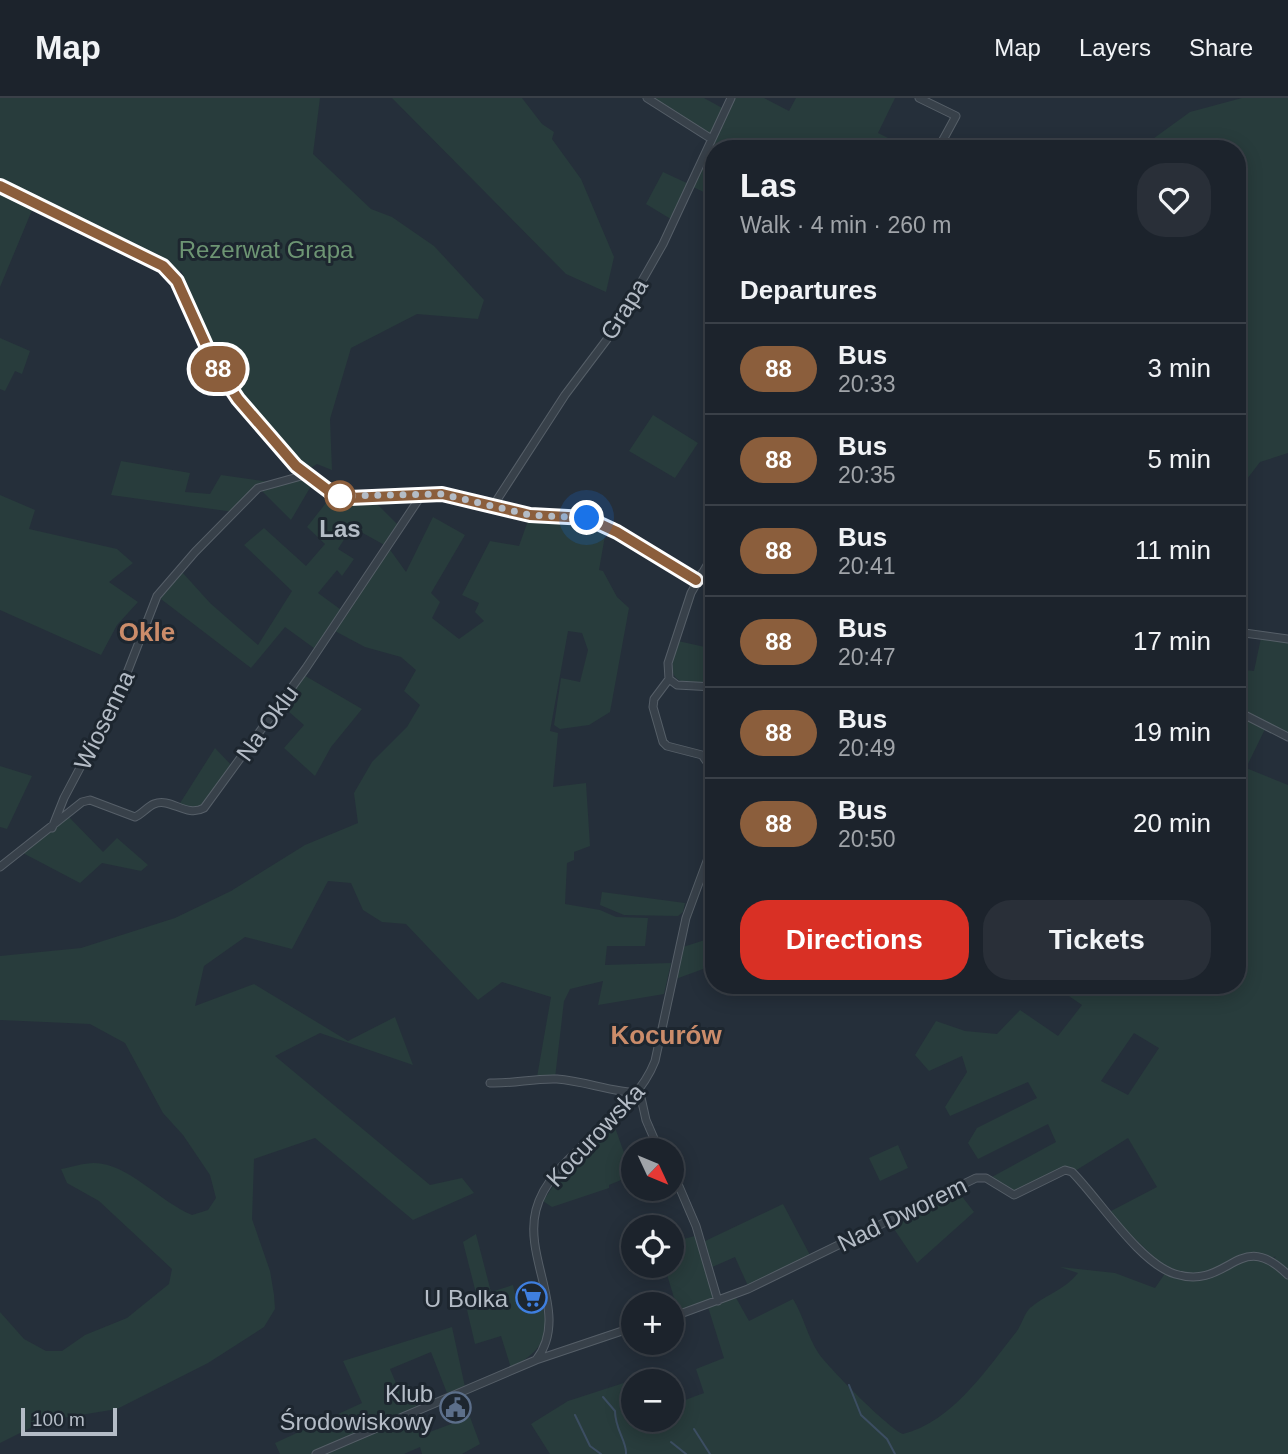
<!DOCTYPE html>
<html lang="en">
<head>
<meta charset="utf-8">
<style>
	body { margin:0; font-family:Arial,sans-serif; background:#292f38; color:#f1f3f6; height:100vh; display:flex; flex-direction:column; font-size:26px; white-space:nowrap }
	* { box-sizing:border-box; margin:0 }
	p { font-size:23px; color:#a0a4a9 }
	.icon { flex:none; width:38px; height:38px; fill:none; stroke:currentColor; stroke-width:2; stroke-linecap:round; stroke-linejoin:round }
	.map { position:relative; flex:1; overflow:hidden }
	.sheet { position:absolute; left:705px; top:42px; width:541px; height:854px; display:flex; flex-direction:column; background:#1c232c; border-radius:28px; box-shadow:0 4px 18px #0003,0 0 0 2px #3a4048 }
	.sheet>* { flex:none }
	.badge { padding:0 14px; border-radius:23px; font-size:24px; line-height:46px }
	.needle { width:46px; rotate:134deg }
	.tools { position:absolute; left:621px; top:1040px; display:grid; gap:14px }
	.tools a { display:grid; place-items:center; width:63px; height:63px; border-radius:50%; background:#1c232c; box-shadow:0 4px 18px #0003,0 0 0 2px #3a4048; font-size:35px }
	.scale { position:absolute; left:21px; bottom:18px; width:96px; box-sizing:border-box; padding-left:7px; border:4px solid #b4bcc6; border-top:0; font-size:19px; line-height:24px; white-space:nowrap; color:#b4bcc6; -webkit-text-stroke:5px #1d262f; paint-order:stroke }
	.you { position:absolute; width:35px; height:35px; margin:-18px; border:5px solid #fff; border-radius:50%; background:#1a73e8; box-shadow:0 0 0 10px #1a73e833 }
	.map>.badge { position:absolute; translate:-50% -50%; box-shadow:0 0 0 4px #fff }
	h2 { padding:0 35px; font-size:26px; line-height:63px }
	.round { display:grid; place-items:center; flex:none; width:74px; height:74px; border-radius:28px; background:#292f38 }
	.overview { display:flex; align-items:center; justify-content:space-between; height:119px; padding:0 35px }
	h1 { font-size:33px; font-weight:700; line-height:52px }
	.button { display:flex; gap:14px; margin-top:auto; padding:14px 35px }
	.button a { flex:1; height:80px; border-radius:28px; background:#d93025; color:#fff; font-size:28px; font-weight:700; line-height:80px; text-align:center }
	.button a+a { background:#292f38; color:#f1f3f6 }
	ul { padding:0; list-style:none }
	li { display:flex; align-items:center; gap:21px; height:91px; padding:0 35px; border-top:2px solid #3a4048 }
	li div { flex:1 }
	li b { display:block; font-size:26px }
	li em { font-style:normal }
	li .badge { min-width:77px; font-weight:700; text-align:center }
	header { display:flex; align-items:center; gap:42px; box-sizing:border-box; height:98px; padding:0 35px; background:#1c232c; border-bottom:2px solid #3a4048 }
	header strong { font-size:33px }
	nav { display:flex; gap:38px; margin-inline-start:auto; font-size:24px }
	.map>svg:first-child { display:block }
	.green { fill:#283c3c; fill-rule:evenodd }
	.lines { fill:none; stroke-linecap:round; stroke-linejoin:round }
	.stream { stroke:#3c4e62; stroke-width:2 }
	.minor-casing { stroke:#565f68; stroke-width:9 }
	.minor { stroke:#38414a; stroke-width:7 }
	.line-casing { stroke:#fff; stroke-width:16 }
	.line { stroke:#8b5e3c; stroke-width:10 }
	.walk { stroke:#b4bcc6; stroke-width:7; stroke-dasharray:0 12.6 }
	.stop-dot { fill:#fff; stroke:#8b5e3c; stroke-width:3.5 }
	.labels { text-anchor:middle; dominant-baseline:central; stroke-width:6; stroke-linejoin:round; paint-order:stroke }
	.park-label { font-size:24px; fill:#6d9573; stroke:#1d262f }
	.street-label { font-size:24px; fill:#b4bcc6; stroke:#1d262f }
	.stop-label { font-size:24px; font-weight:bold; fill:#b4bcc6; stroke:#1d262f }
	.poi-label { font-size:24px; fill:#b4bcc6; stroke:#1d262f; text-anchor:end }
	.neighbourhood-label { font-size:26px; font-weight:bold; fill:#cb8c6a; stroke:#1d262f }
</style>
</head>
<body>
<header>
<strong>Map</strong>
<nav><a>Map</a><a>Layers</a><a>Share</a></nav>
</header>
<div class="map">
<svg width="1288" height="1356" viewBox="0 0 1288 1356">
	<rect width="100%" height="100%" fill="#252f3a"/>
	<!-- green -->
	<path class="green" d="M 0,0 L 320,0 L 313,56 L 371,111 L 392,119 L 434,148 L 484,202 L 478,221 L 417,216 L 351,250 L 330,321 L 332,372 L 317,366 L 306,373 L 224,273 L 181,172 L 177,182 L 163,168 L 35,105 L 0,189 Z
		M 392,0 L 522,0 L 542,26 L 554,34 L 552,41 L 581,81 L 614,159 L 606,194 L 566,176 Z
		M 653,0 L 704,0 L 724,11 L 710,37 Z
		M 733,0 L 764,0 L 789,13 L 796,0 L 895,0 L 878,35 L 910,51 L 714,51 L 714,99 L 691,88 L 674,123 L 646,106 L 663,74 L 691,87 Z
		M 1242,0 L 1288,0 L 1288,355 L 1260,364 L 1237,394 L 1237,51 L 1139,51 L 1190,14 Z
		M 0,240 L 30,253 L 22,276 L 15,273 L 5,293 L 0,291 Z
		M 653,317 L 698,345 L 675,380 L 629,353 Z
		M 121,363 L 190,375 L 185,394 L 210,396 L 221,377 L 270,384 L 305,377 L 314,383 L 291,422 L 261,392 L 234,414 L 111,397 Z
		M 333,396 L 370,399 L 401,430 L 388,449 L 406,474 L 433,419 L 465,437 L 431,495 L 440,504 L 432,520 L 459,541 L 484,523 L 475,514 L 479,505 L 462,497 L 490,443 L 519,448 L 530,417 L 582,421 L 606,432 L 599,472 L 603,473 L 617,499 L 629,510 L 610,614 L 589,627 L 560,631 L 554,627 L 561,580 L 580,584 L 588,552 L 582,535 L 568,533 L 550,633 L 558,635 L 553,689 L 586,685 L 590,748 L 574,754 L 574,762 L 567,765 L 565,806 L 600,812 L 616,819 L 648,820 L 645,848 L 607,848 L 605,867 L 671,865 L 664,896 L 598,907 L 603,883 L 570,891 L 564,903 L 555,980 L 537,979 L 551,899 L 502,884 L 478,902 L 406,826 L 382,824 L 363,812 L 351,785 L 328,783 L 292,851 L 245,839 L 204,868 L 195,908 L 254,886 L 348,943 L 395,919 L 413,967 L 320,935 L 275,958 L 430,1087 L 462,1080 L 474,1095 L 413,1122 L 315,1040 L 254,1061 L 252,1121 L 270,1173 L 274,1197 L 275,1211 L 264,1229 L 208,1265 L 117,1311 L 44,1323 L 0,1345 L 0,1214 L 24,1241 L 46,1253 L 62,1253 L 85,1237 L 127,1220 L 169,1186 L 172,1171 L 99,1103 L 67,1085 L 61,1071 C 72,1069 84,1065 94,1065 C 128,1065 160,1104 192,1117 L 208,1112 L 216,1100 L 210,1077 L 183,1037 L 163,1015 L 125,945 L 90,926 L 0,922 L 0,858 L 81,850 L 175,820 L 231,793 L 305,747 L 358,725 L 354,695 L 372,664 L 407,629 L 420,607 L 404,593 L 416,572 L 401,559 L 365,549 L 333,532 L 318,553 L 285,529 L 251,570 L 157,498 L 182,474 L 210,505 L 258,547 L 292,493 L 244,447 L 264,430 L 306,468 L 325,446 L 307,429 ZM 352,429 L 388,449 L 344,514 L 318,495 L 337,472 L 342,478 L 354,461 L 338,451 Z
		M 0,397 L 35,412 L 29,431 L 117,451 L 133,465 L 109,484 L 138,504 L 117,527 L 101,557 L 0,512 Z
		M 1261,540 L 1288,544 L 1288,636 L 1237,609 L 1237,571 L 1254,573 Z
		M 678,543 L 714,551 L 714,587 C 674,584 665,586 678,543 Z
		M 302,576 L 362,611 L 331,649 L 315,678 L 284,650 L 304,627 L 280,606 Z
		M 1237,615 L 1266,629 L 1246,670 L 1288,687 L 1288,1175 L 1273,1162 L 1276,1158 L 1271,1161 L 1253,1155 L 1203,1177 L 1168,1172 L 1121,1128 L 1111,1113 L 1157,1089 L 1128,1040 L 1075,1073 L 1072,1071 L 1014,1095 L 990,1080 L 1056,1044 L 1048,1026 L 978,1061 L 968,1045 L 977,1030 L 1037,1000 L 1028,984 L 950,1018 L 945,1009 L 967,974 L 962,958 L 929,973 L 915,957 L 936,923 L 965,933 L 997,936 L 1020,912 L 1058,938 L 1082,907 L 1053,887 L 1237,887 ZM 1134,935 L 1159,950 L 1128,997 L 1101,983 Z
		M 215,650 L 234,670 L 204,710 L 177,710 Z
		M 0,668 L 32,678 L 7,731 L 0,729 Z
		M 67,717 L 103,754 L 117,740 L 148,767 L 141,773 L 102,765 L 80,785 L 21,754 Z
		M 602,794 L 685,805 L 683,814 L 678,818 L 624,817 L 600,807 Z
		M 714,839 L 714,867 L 673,882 L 680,850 Z
		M 613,1024 L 627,1063 L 633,1061 L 633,1077 L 609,1087 L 609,1090 L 552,1109 L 543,1103 L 562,1075 Z
		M 898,1047 L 908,1070 L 880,1083 L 869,1060 Z
		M 957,1092 L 974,1114 L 917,1165 L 890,1125 Z
		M 783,1106 L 811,1159 L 748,1188 L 735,1159 L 710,1170 L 703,1144 Z
		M 476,1136 L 491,1194 L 513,1187 L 518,1209 L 541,1203 C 552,1238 542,1253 511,1270 L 501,1238 L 475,1246 L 467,1212 L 479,1207 L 463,1144 Z
		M 695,1138 L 714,1197 L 713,1202 L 679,1216 L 664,1167 L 672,1167 L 672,1144 Z
		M 1255,1159 L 1276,1170 L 1288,1180 L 1288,1356 L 550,1356 L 531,1326 L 568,1303 L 664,1272 L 668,1283 L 634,1283 L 634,1321 L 672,1321 L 672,1293 L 677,1305 L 704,1295 L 696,1271 L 724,1260 L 708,1209 L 735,1198 L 749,1223 L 793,1201 C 804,1219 807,1238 819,1256 C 829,1270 889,1331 903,1336 C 952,1324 987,1271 1017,1233 C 1022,1226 1024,1216 1030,1210 C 1045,1197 1066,1191 1078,1175 L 1060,1169 L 1115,1175 L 1155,1190 L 1166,1174 L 1215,1178 L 1234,1166 Z
		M 452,1229 L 465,1289 L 447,1295 L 431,1254 L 390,1271 L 398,1290 L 408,1286 L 427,1335 L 470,1319 L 480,1346 L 462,1356 L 422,1356 L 420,1349 L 404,1356 L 280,1356 L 275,1345 L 362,1305 L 343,1263 Z"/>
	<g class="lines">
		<!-- stream -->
		<path class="stream" d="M 849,1287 L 861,1317 L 887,1341 L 895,1356
			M 603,1299 L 615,1313 C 615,1332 627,1343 626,1356
			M 575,1317 L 590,1348 L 601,1356
			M 694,1331 L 710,1356
			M 671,1344 L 686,1356"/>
		<defs>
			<path id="minor" d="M 647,0 L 710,40
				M 919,0 L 956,18 L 938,51
				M 0,88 L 163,168 L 177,182 L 214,265 L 238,301 L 305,377 L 333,396 L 349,399 L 442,396 L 530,417 L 587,420 L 617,434 L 696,482
				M 493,408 L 565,297 L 614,232 L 663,146 L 731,0
				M 702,475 L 714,481
				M 1237,534 L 1288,541
				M 669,581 L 668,565 L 691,495 L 714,455
				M 669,581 L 654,601 L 653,609 L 663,644 L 667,648 L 702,657 L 714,674
				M 669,581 L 677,587 L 714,589
				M 1237,613 L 1288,639
				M 52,730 L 64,700 L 118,598 L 157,498 L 195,454 L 258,390 L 305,377
				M 0,769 L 82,704 L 90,702 L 135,719 C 142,716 147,709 154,706 C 171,699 186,720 204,710 L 306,570 L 423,395
				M 490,985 C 513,986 534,980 557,981 C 585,983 611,994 640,995
				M 640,995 L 646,1022 L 659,1052
				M 672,1072 L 696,1128 L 718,1203
				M 672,1219 L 748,1191 L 976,1080 L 986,1080 L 1014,1097 L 1065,1072 L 1072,1074 C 1099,1101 1139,1165 1175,1176 C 1230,1193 1238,1128 1288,1177
				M 536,1262 L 634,1229
				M 316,1356 L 536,1262 C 571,1217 523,1162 536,1112 C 550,1056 632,1023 655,963 L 686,820 L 714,744"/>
		</defs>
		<!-- minor casing -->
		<use href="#minor" class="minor-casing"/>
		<!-- minor -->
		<use href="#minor" class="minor"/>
	</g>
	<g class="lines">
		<defs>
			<path id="line" d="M 0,88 L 163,168 L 177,183 L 214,265 L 238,301 L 296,368 L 333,396 L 349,400 L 442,396 L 530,417 L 587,420 L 617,434 L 696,482"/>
		</defs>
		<!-- line casing -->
		<use href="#line" class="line-casing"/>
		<!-- line -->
		<use href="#line" class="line"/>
		<!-- walk -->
		<path class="walk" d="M 340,398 L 442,396 L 530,417 L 587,420"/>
	</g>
	<!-- icons -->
	<defs>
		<symbol id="supermarket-ring" viewBox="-11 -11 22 22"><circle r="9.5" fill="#1d262f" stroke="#3f7fe0" stroke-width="1.5"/><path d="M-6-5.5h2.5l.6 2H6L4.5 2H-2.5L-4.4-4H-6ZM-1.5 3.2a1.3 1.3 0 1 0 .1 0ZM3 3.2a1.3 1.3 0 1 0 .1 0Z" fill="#3f7fe0"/></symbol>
		<symbol id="civic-ring" viewBox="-11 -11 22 22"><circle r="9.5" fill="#1d262f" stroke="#5c6f8a" stroke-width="1.5"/><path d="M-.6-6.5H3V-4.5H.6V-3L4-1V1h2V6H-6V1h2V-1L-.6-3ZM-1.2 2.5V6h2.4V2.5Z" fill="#5c6f8a"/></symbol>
	</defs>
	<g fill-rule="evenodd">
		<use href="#supermarket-ring" x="514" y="1182" width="35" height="35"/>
		<use href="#civic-ring" x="438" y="1292" width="35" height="35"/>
	</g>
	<!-- markers -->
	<circle class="stop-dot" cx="340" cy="398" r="14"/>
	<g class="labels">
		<!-- park labels -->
		<g class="park-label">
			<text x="266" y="151">Rezerwat Grapa</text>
		</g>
		<!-- street labels -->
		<g class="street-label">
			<text transform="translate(624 211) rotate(-58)">Grapa</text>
			<text transform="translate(104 622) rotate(-64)">Wiosenna</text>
			<text transform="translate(267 625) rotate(-54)">Na Oklu</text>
			<text transform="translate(595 1037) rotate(-47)">Kocurowska</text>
			<text transform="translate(902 1116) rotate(-26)">Nad Dworem</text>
		</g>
		<!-- stop labels -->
		<g class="stop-label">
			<text x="340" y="430">Las</text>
		</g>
		<!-- poi labels -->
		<g class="poi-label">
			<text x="508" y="1200">U Bolka</text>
			<text x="433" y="1295">Klub<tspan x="433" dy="28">Środowiskowy</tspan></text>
		</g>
		<!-- neighbourhood labels -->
		<g class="neighbourhood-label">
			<text x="147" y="534">Okle</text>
			<text x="666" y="937">Kocurów</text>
		</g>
	</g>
</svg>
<div class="tools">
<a><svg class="needle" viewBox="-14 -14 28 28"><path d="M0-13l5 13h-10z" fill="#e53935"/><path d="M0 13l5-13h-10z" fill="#a0a4a9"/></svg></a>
<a><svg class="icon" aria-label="locate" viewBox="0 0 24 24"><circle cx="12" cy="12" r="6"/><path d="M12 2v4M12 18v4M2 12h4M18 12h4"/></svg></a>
<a>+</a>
<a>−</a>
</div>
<div class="scale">100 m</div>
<div class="you" style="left:587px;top:420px"></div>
<b class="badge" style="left:218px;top:271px;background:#8b5e3c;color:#fff">88</b>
<section class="sheet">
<div class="overview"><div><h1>Las</h1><p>Walk · 4 min · 260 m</p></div><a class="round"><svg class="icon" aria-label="heart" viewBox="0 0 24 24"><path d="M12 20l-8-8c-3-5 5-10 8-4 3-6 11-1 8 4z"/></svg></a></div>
<h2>Departures</h2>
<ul>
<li><span class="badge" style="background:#8b5e3c;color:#fff">88</span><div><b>Bus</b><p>20:33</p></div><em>3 min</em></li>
<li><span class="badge" style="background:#8b5e3c;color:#fff">88</span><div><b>Bus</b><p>20:35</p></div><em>5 min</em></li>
<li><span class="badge" style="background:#8b5e3c;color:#fff">88</span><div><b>Bus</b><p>20:41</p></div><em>11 min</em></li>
<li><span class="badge" style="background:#8b5e3c;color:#fff">88</span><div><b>Bus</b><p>20:47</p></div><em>17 min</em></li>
<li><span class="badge" style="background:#8b5e3c;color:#fff">88</span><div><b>Bus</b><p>20:49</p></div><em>19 min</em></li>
<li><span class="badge" style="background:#8b5e3c;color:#fff">88</span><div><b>Bus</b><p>20:50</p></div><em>20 min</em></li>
</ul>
<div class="button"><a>Directions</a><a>Tickets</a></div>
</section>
</div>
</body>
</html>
